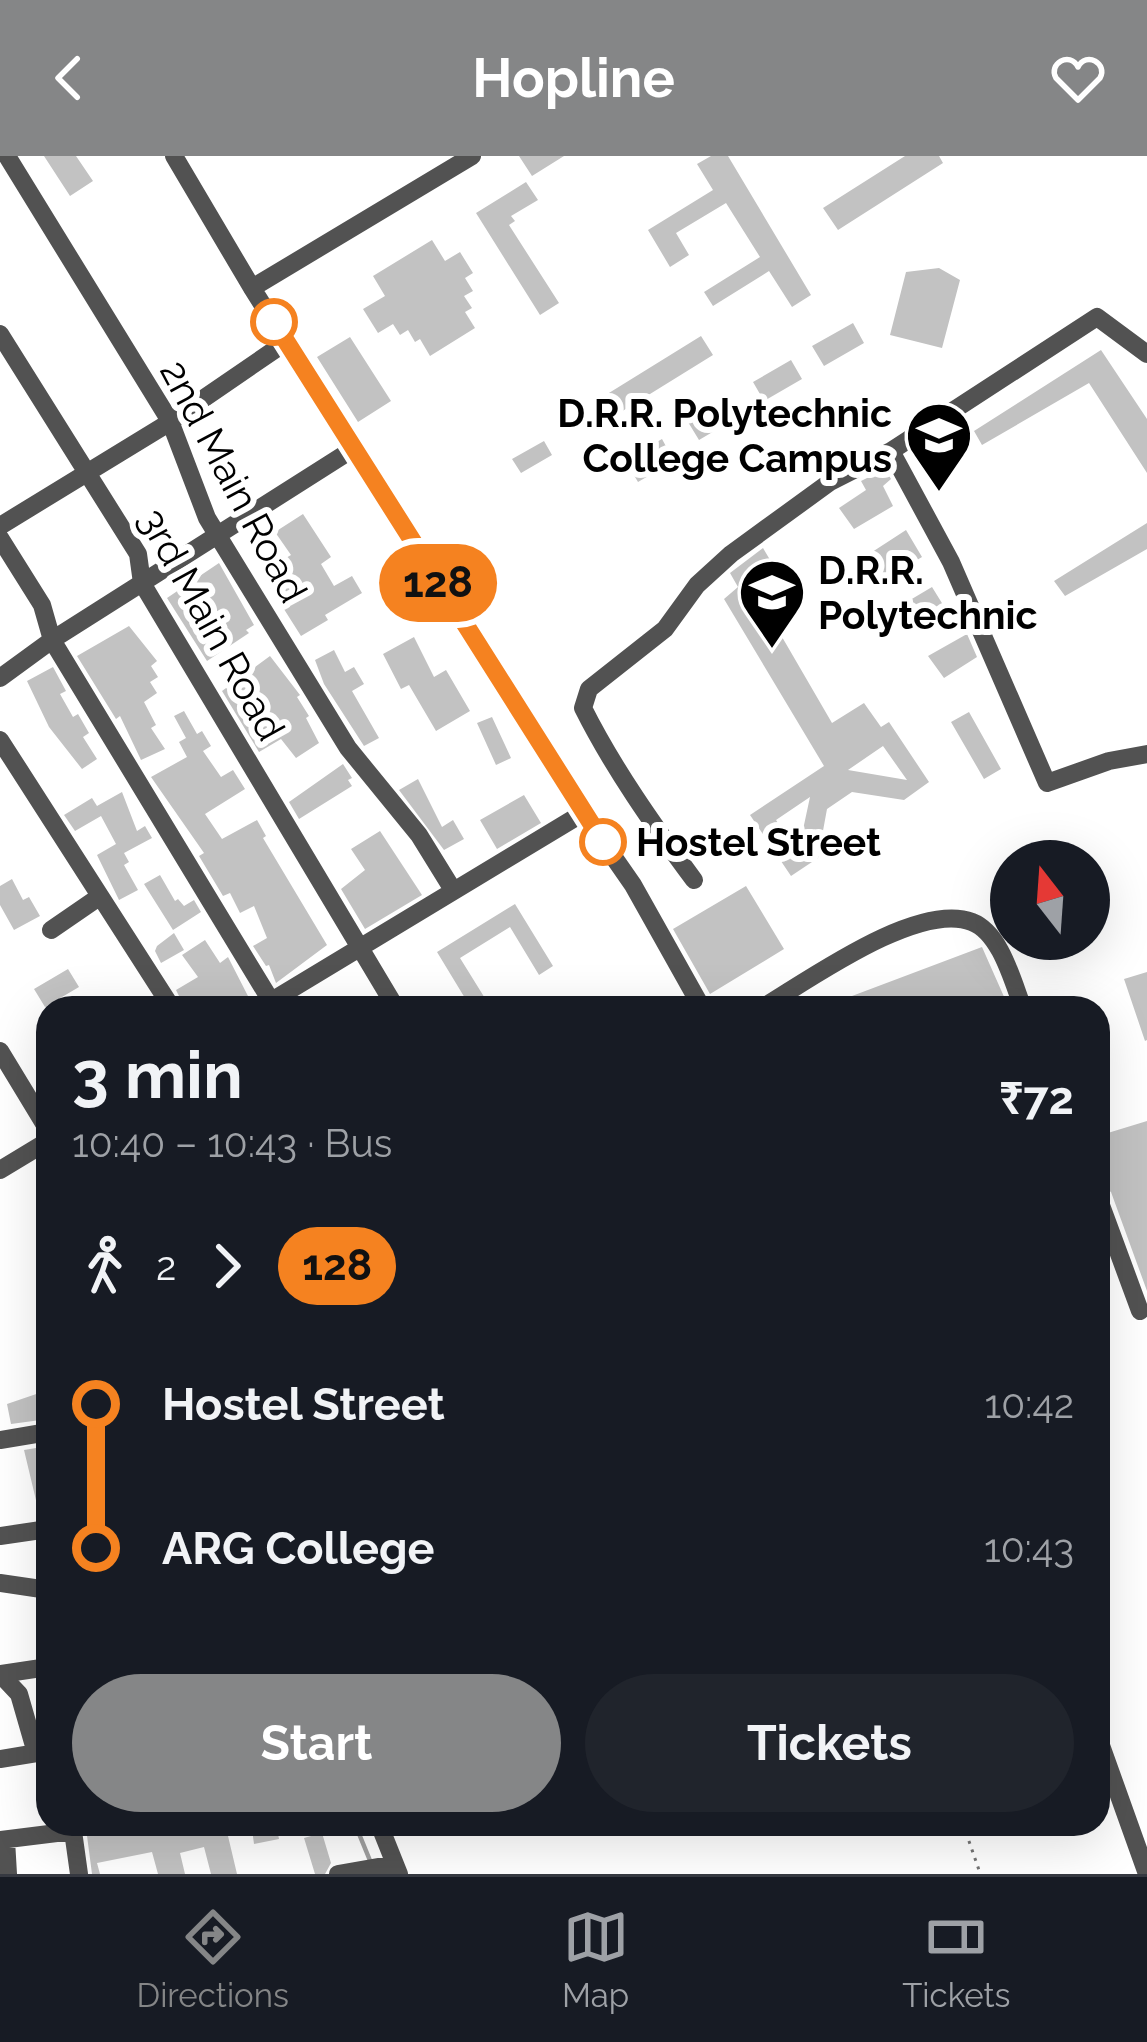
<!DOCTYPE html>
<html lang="en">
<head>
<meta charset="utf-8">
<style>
	body { margin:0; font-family:Raleway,sans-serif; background:#20242c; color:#f1f3f6; height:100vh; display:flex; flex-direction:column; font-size:45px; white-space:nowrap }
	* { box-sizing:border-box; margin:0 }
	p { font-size:39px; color:#9ea1a6 }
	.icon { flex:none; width:66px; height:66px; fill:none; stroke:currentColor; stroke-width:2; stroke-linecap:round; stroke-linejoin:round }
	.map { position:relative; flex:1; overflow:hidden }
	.side { position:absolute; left:36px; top:840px; width:1074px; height:840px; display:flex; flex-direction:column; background:#171b24; border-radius:36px; box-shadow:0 12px 48px #0002 }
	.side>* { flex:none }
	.badge { padding:0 24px; border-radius:39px; font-size:42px; line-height:78px }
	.needle { width:78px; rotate:343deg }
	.fabs { position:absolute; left:990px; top:684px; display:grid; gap:24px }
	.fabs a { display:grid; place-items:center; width:120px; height:120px; border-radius:50%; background:#171b24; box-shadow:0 12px 48px #0002; font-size:60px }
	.map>.badge { position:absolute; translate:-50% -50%; box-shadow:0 0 0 6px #fff }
	.legs { display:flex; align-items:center; gap:18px; height:132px; padding:0 36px; font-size:39px }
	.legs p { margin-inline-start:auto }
	.head { display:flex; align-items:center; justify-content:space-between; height:204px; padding:0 36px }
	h1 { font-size:66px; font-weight:700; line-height:90px }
	.action { display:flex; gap:24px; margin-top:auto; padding:24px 36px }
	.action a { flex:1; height:138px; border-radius:72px; background:#858687; color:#fff; font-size:48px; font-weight:700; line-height:138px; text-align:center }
	.action a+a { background:#20242c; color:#f1f3f6 }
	ul { padding:0 36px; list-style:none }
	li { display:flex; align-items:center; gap:42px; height:144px; font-size:45px }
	li i { display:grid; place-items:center; width:18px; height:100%; margin:0 15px; background:currentColor }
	li i::after { content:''; width:30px; height:30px; margin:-15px; border:9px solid; border-radius:50%; background:#171b24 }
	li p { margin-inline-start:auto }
	li:first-child i { background:linear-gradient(#0000 50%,currentColor 0) }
	li:last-child i { background:linear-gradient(currentColor 50%,#0000 0) }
	header { display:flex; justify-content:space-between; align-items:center; height:156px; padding:0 36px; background:#858687; color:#fff; font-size:54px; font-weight:700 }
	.tab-bar { display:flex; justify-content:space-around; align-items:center; height:168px; border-top:3px solid #363941; background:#171b24; font-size:33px; color:#9ea1a6 }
	.tab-bar a { display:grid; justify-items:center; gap:6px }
	.tab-bar .selected { color:#858687 }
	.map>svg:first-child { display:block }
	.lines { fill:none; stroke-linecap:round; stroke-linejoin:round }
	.stream { stroke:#a0a0a0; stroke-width:4.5 }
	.building { fill:#c2c2c2; fill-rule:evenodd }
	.path { stroke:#747474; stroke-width:3; stroke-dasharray:3 6; stroke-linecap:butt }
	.minor { stroke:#525252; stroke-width:18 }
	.line-1-casing { stroke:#fff; stroke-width:27 }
	.line-1 { stroke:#f58220; stroke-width:18 }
	.stop-1-dot { fill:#fff; stroke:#f58220; stroke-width:6 }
	.labels { text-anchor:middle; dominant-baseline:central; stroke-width:12; stroke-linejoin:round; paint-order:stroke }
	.poi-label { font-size:39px; font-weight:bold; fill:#000; stroke:#fff; text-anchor:end }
	.street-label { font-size:39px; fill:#000; stroke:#fff }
	.stop-label { font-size:39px; font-weight:bold; fill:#000; stroke:#fff; text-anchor:start }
</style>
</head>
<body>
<header><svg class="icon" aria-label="back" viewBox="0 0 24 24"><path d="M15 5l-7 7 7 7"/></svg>Hopline<svg class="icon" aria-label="heart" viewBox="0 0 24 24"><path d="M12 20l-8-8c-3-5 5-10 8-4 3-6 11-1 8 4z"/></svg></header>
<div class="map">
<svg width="1147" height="1718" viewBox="0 0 1147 1718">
	<rect width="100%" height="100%" fill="#fff"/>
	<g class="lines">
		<!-- stream -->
		<path class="stream" d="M 355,1668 L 371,1707"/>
	</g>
	<!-- building -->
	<path class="building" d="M 44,0 L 76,0 L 93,25 L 70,40 Z
		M 519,0 L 564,0 L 532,20 Z
		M 711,0 L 728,0 L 811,139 L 792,151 L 769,115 L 713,150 L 704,136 L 760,101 L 726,47 L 676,77 L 689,99 L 670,111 L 648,74 L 713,34 L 697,8 Z
		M 905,0 L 939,0 L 943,7 L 838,74 L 823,52 Z
		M 526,26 L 538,44 L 511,60 L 515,65 L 509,69 L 559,147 L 540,159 L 476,57 Z
		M 432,84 L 445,105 L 460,96 L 473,117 L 465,122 L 473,135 L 464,140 L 472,152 L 465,156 L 475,172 L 430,200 L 420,183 L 415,186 L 408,174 L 400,179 L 393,168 L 378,177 L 363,153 L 385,140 L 373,120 Z
		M 939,112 L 960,124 L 942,192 L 890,179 L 906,116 Z
		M 853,167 L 864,187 L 824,210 L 812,190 Z
		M 701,180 L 713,199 L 608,264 L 596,245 Z
		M 350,181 L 391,245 L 358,266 L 317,201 Z
		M 1101,194 L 1147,263 L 1147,317 L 1089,227 L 982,289 L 974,275 Z
		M 791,204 L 802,223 L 764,245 L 753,226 Z
		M 722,246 L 733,264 L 699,284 L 688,266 Z
		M 662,283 L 674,305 L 638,326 L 625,304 Z
		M 544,285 L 552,299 L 521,317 L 512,303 Z
		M 885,313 L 891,323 L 883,330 L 893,350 L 854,373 L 839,352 L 866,334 L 861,325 Z
		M 303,358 L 331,401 L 321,408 L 334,430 L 352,420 L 362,437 L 325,459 L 328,464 L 301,480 L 263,420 L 269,417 L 267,413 L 291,399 L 275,376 Z
		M 1147,367 L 1147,393 L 1065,440 L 1054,425 Z
		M 906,374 L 922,401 L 882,425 L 866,400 Z
		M 763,392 L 776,414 L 753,431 L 832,567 L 864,547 L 881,571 L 889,566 L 929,626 L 904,644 L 852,636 L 827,653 L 818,702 L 791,720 L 750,659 L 824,610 L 724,443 L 738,431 L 730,417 ZM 883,590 L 907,624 L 848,614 ZM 810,641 L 798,697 L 776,664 Z
		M 219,407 L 254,469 L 246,474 L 249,477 L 207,505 L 167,442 Z
		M 932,431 L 945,452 L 914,471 L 900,450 Z
		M 129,470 L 157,505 L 151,510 L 158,521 L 150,526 L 157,537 L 144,546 L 156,569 L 151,572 L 165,593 L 141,604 L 120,560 L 116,563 L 77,500 Z
		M 967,478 L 977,501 L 944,522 L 928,500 Z
		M 414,481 L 434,521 L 446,514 L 470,555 L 436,575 L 409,529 L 401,533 L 383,498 Z
		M 334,494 L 345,516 L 354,511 L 364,528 L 352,535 L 379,582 L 364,590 L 324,528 L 315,504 Z
		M 270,500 L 300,539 L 297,541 L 309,560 L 306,562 L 319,587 L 296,602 L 281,583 L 259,596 L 222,535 Z
		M 53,511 L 66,535 L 60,538 L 73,561 L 78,558 L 89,577 L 83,581 L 97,603 L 82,613 L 49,571 L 27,525 Z
		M 184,555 L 197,578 L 202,575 L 211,590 L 203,595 L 221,621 L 233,614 L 245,633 L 205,658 L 222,683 L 257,664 L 266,680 L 263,682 L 327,789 L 276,827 L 269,809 L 266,810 L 253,790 L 267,782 L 254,750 L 240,757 L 230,737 L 223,740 L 199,700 L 204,697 L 151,621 L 187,601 L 179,586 L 186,582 L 174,560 Z
		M 969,556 L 1001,613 L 984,623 L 951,566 Z
		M 492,561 L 511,602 L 496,609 L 477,567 Z
		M 343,608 L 352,622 L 348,624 L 352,630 L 299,663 L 289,646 Z
		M 418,623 L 442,671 L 453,664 L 464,683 L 444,694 L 399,634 Z
		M 122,636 L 137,675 L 145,670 L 152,682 L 124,697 L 129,706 L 124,709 L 138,734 L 119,744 L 97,699 L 116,688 L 101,660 L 75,675 L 64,659 L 92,642 L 97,650 Z
		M 524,639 L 541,667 L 497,693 L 480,664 Z
		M 380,675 L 422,739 L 365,773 L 341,733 L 365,714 L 351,693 Z
		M 160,719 L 175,745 L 178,743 L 184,750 L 194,744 L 201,756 L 173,774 L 144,728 Z
		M 12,723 L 23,744 L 29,741 L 40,760 L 14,774 L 0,749 L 0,730 Z
		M 746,730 L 784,793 L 710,838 L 673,773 Z
		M 515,748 L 553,810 L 539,819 L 510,771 L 460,802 L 491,852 L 471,852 L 437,796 Z
		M 174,777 L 184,794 L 161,807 L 155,795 L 157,790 Z
		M 205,784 L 220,807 L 228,801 L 250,844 L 247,849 L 185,852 L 176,834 L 198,821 L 182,799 Z
		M 982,791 L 1009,852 L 857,852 L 852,840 Z
		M 68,813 L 79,831 L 45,851 L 34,833 Z
		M 1147,816 L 1147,884 L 1145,885 L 1124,823 Z
		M 1147,965 L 1147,1135 L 1111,1036 L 1098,1028 L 1098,980 Z
		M 48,1234 L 48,1263 L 11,1268 L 7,1248 Z
		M 48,1290 L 48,1360 L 40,1361 L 24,1294 Z
		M 107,1668 L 276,1668 L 279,1683 L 254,1688 L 252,1673 L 228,1680 L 237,1718 L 211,1718 L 204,1691 L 180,1697 L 185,1718 L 158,1718 L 152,1696 L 97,1707 L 100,1718 L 92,1718 L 86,1672 Z
		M 322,1677 L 331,1707 L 325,1718 L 315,1718 L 304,1682 Z"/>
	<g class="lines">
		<!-- path -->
		<path class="path" d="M 963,1668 L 980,1717
			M 790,1678 L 819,1668"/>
		<!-- minor -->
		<path class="minor" d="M 7,0 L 170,265 L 207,362 L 348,592 L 419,679 L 453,734
			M 174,0 L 252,132 L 583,657 L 633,729 L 702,852
			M 252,132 L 472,0
			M 0,178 L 138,398 L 142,427 L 396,852
			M 891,295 L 951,406 L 1047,627 L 1109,605 L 1147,598
			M 0,370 L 162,271 L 286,186
			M 0,382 L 42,449 L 52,484 L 271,845
			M 0,522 L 52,484 L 353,293
			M 0,584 L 172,852
			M 694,724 C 654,670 613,612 583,552 L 589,533 L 665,473 L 697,429 L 731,398 L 830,326 L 891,295 L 1097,161 L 1147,198
			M 51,774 L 99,741
			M 260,852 L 583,657
			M 762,852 C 809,824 918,745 972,766 C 1001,777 1013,827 1023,852
			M 0,895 L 48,974
			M 0,1014 L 48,985
			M 1098,1041 L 1140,1155
			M 0,1284 L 48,1276
			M 0,1380 L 48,1373
			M 0,1427 L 48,1434
			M 0,1518 L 19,1538 L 36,1597
			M 1,1518 L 48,1511
			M 1098,1581 L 1147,1718
			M 0,1603 L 43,1596
			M 72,1668 L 79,1718
			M 379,1668 L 399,1718
			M 0,1684 L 73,1675
			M 6,1684 L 8,1718
			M 338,1718 L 395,1708"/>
	</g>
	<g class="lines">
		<defs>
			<path id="line-1" d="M 274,166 L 603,686"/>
		</defs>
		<!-- line-1 casing -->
		<use href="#line-1" class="line-1-casing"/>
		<!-- line-1 -->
		<use href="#line-1" class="line-1"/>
	</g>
	<!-- icons -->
	<defs>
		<symbol id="university-pin" viewBox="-11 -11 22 30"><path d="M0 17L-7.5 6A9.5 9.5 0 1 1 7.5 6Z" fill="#000" stroke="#fff"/><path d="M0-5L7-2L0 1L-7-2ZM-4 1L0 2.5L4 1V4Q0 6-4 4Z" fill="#fff"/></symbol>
	</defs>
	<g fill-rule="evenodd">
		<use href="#university-pin" x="901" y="241" width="76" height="104"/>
		<use href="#university-pin" x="734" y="398" width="76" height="104"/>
	</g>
	<!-- markers -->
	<g class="stop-1-dot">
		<circle cx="274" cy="166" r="21"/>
		<circle cx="603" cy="686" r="21"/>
	</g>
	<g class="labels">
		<!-- poi labels -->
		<g class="poi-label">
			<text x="892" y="257">D.R.R. Polytechnic<tspan x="892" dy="45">College Campus</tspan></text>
			<text x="818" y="414" text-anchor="start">D.R.R.<tspan x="818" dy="45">Polytechnic</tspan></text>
		</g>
		<!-- street labels -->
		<g class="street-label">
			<text transform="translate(234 325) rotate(62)">2nd Main Road</text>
			<text transform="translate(212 468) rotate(61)">3rd Main Road</text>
		</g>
		<!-- stop labels -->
		<g class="stop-label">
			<text x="636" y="686">Hostel Street</text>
		</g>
	</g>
</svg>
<div class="fabs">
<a><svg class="needle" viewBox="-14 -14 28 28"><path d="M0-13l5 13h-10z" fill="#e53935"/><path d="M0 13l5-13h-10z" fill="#9ea1a6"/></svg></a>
</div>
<b class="badge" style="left:438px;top:427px;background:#f58220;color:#111">128</b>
<section class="side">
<div class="head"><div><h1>3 min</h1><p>10:40 – 10:43 · Bus</p></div><b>₹72</b></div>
<div class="legs"><svg class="icon" aria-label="walk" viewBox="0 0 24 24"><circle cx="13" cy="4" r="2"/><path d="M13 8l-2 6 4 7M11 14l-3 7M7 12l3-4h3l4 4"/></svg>2<svg class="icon" aria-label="forward" viewBox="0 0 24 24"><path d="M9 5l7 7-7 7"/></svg><b class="badge" style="background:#f58220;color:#111">128</b></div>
<ul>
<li><i style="color:#f58220"></i><b>Hostel Street</b><p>10:42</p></li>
<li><i style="color:#f58220"></i><b>ARG College</b><p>10:43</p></li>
</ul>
<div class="action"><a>Start</a><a>Tickets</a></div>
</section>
</div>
<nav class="tab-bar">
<a class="selected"><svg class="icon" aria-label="directions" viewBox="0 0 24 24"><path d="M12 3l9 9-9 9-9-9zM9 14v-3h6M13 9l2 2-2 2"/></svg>Directions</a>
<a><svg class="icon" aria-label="map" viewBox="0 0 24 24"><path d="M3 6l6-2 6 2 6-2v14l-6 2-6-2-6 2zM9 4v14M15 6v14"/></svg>Map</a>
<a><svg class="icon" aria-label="tickets" viewBox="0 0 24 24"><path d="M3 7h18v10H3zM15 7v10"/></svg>Tickets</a>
</nav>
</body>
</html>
